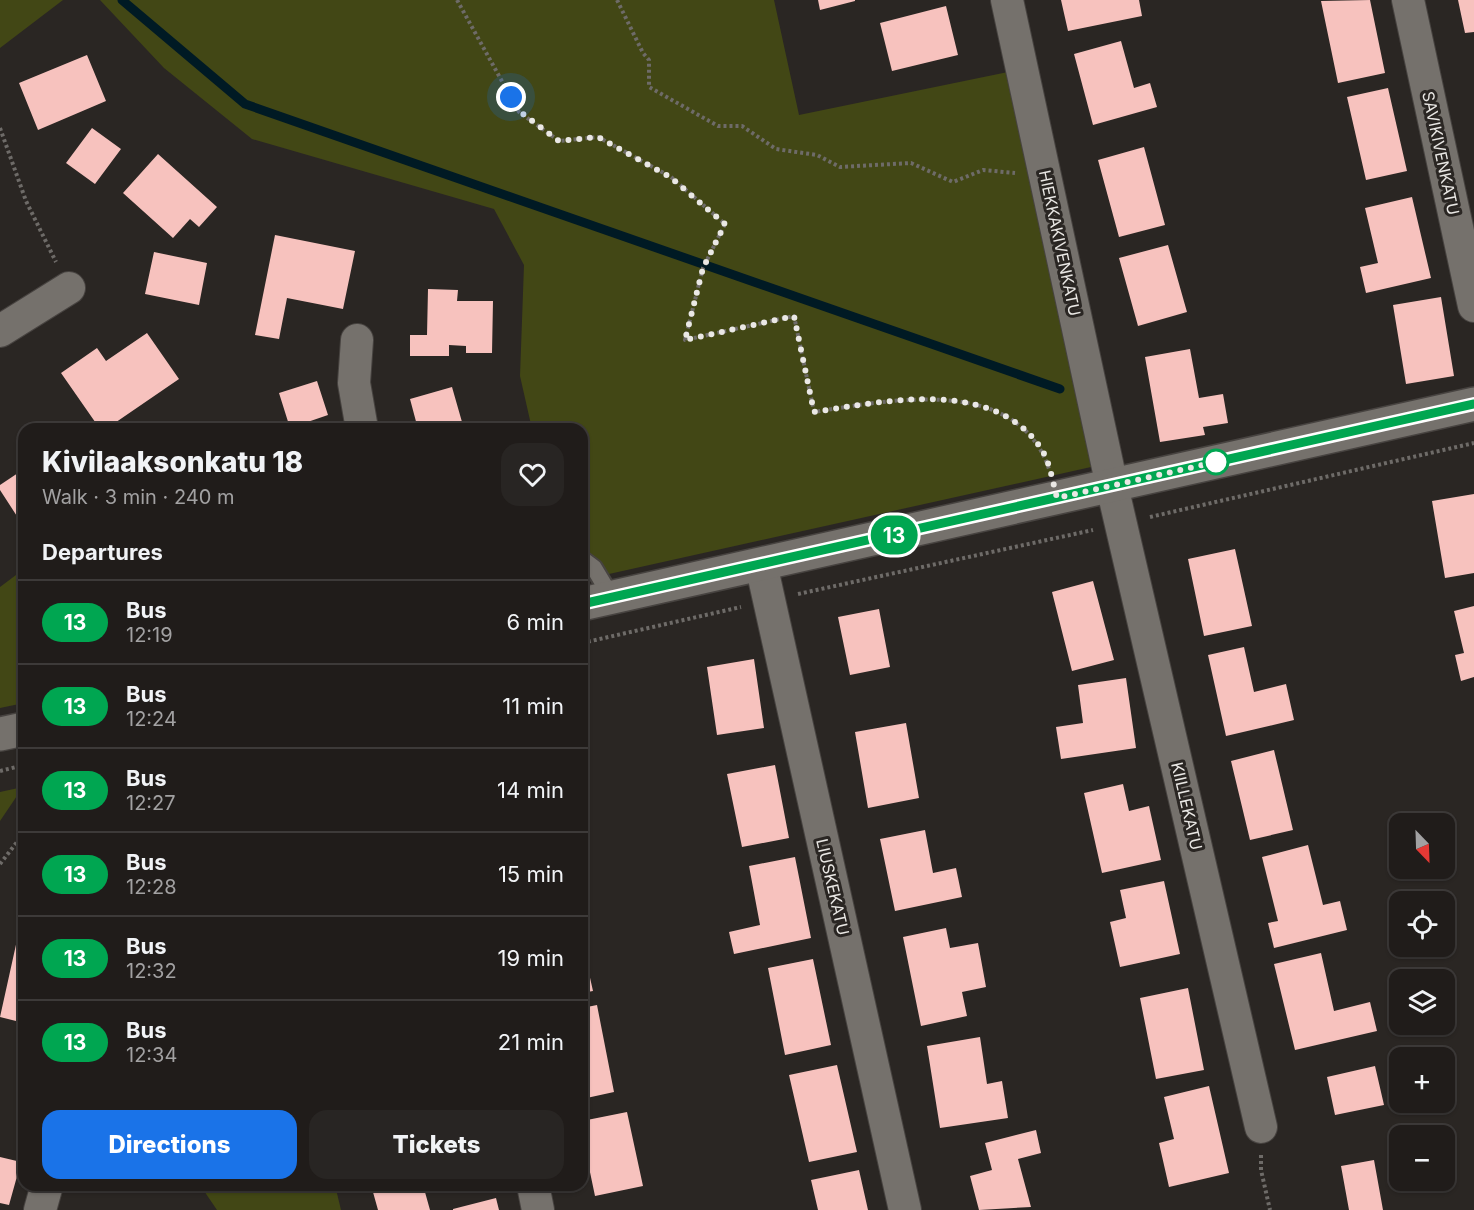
<!DOCTYPE html>
<html lang="en">
<head>
<meta charset="utf-8">
<style>
	body { margin:0; font-family:Inter,sans-serif; background:#282523; color:#f1f3f6; height:100vh; display:flex; flex-direction:column; font-size:22px; white-space:nowrap }
	* { box-sizing:border-box; margin:0 }
	p { font-size:20px; color:#a2a1a2 }
	.icon { flex:none; width:33px; height:33px; fill:none; stroke:currentColor; stroke-width:2; stroke-linecap:round; stroke-linejoin:round }
	.map { position:relative; flex:1; overflow:hidden }
	.side { position:absolute; left:18px; top:423px; width:570px; height:768px; display:flex; flex-direction:column; background:#201c1a; border-radius:18px; box-shadow:0 2px 4px #0004,0 0 0 2px #3d3a39 }
	.side>* { flex:none }
	.badge { padding:0 12px; border-radius:20px; font-size:21px; line-height:39px }
	.needle { width:39px; rotate:157deg }
	.fabs { position:absolute; left:1389px; top:813px; display:grid; gap:12px }
	.fabs a { display:grid; place-items:center; width:66px; height:66px; border-radius:12px; background:#201c1a; box-shadow:0 2px 4px #0004,0 0 0 2px #3d3a39; font-size:30px }
	.you { position:absolute; width:30px; height:30px; margin:-15px; border:4px solid #fff; border-radius:50%; background:#1a73e8; box-shadow:0 0 0 9px #1a73e833 }
	.map>.badge { position:absolute; translate:-50% -50%; box-shadow:0 0 0 3px #fff }
	h2 { padding:0 24px; font-size:22px; line-height:54px }
	.round { display:grid; place-items:center; flex:none; width:63px; height:63px; border-radius:18px; background:#282523 }
	.overview { display:flex; align-items:center; justify-content:space-between; height:102px; padding:0 24px }
	h1 { font-size:28px; font-weight:800; line-height:45px }
	.cta { display:flex; gap:12px; margin-top:auto; padding:12px 24px }
	.cta a { flex:1; height:69px; border-radius:18px; background:#1a73e8; color:#fff; font-size:24px; font-weight:800; line-height:69px; text-align:center }
	.cta a+a { background:#282523; color:#f1f3f6 }
	ul { padding:0; list-style:none }
	li { display:flex; align-items:center; gap:18px; height:84px; padding:0 24px; border-top:2px solid #3d3a39 }
	li div { flex:1 }
	li b { display:block; font-size:22px }
	li em { font-style:normal }
	li .badge { min-width:66px; font-weight:700; text-align:center }
	.map>svg:first-child { display:block }
	.green { fill:#424715 }
	.lines { fill:none; stroke-linecap:round; stroke-linejoin:round }
	.stream { stroke:#001a24; stroke-width:9 }
	.building { fill:#f7c2be }
	.service-casing { stroke:#474340; stroke-width:20 }
	.minor-casing { stroke:#474340; stroke-width:34 }
	.tertiary-casing { stroke:#474340; stroke-width:36 }
	.path { stroke:#6e6b68; stroke-width:4; stroke-dasharray:3 3; stroke-linecap:butt }
	.service { stroke:#75716c; stroke-width:16 }
	.minor { stroke:#75716c; stroke-width:32 }
	.tertiary { stroke:#75716c; stroke-width:33 }
	.line-casing { stroke:#fff; stroke-width:14 }
	.line { stroke:#00a651; stroke-width:9 }
	.walk { stroke:#eae8e5; stroke-width:6; stroke-dasharray:0 10.8 }
	.stop-dot { fill:#fff; stroke:#00a651; stroke-width:3 }
	.labels { text-anchor:middle; dominant-baseline:central; stroke-width:6; stroke-linejoin:round; paint-order:stroke }
	.street-label { font-size:16px; fill:#eae8e5; stroke:#2a2623 }
</style>
</head>
<body>
<div class="map">
<svg width="1474" height="1210" viewBox="0 0 1474 1210">
	<rect width="100%" height="100%" fill="#2a2623"/>
	<!-- green -->
	<path class="green" d="M 0,0 L 63,0 L 0,48 Z
		M 100,0 L 774,0 L 799,115 L 1008,72 L 1100,465 L 582,580 L 582,429 L 532,429 L 520,376 L 524,265 L 494,209 L 252,139 L 164,68 Z
		M 24,569 L 24,703 L 0,708 L 0,587 Z
		M 23,787 L 0,821 L 0,792 Z
		M 200,1185 L 335,1185 L 341,1210 L 217,1210 Z"/>
	<g class="lines">
		<!-- stream -->
		<path class="stream" d="M 122,0 L 245,104 L 1060,389"/>
	</g>
	<!-- building -->
	<path class="building" d="M 818,0 L 855,0 L 855,1 L 820,10 Z
		M 1061,0 L 1139,0 L 1142,16 L 1068,31 Z
		M 1370,0 L 1385,73 L 1338,83 L 1321,1 Z
		M 1458,0 L 1474,0 L 1474,32 L 1465,33 Z
		M 946,6 L 958,55 L 892,71 L 880,23 Z
		M 1121,41 L 1134,88 L 1150,83 L 1157,107 L 1093,125 L 1074,54 Z
		M 87,55 L 106,101 L 38,130 L 19,83 Z
		M 1388,88 L 1407,171 L 1366,180 L 1347,97 Z
		M 92,128 L 121,149 L 95,184 L 66,163 Z
		M 1144,147 L 1165,225 L 1119,237 L 1098,160 Z
		M 158,154 L 217,207 L 199,227 L 190,219 L 173,238 L 123,193 Z
		M 1412,197 L 1431,278 L 1366,293 L 1360,267 L 1378,263 L 1365,208 Z
		M 275,235 L 355,251 L 343,309 L 287,298 L 279,339 L 255,335 Z
		M 1168,245 L 1187,312 L 1138,326 L 1119,258 Z
		M 154,252 L 207,263 L 199,305 L 145,294 Z
		M 428,289 L 458,290 L 457,301 L 493,301 L 492,353 L 466,353 L 466,346 L 449,345 L 449,356 L 410,356 L 410,335 L 427,335 Z
		M 1441,297 L 1454,376 L 1406,384 L 1393,305 Z
		M 147,333 L 179,379 L 106,429 L 100,429 L 61,373 L 97,348 L 106,361 Z
		M 1190,349 L 1199,398 L 1223,394 L 1228,423 L 1203,427 L 1205,435 L 1160,442 L 1145,357 Z
		M 317,381 L 328,415 L 290,428 L 279,393 Z
		M 452,387 L 464,429 L 418,429 L 410,399 Z
		M 24,469 L 24,527 L 0,490 L 0,485 Z
		M 1474,494 L 1474,573 L 1445,578 L 1432,501 Z
		M 1235,549 L 1252,626 L 1204,636 L 1188,559 Z
		M 1093,581 L 1114,660 L 1072,671 L 1052,592 Z
		M 1474,606 L 1474,677 L 1461,681 L 1455,655 L 1464,653 L 1454,611 Z
		M 879,609 L 890,667 L 850,675 L 838,617 Z
		M 1244,647 L 1254,692 L 1286,684 L 1294,720 L 1226,736 L 1208,655 Z
		M 754,659 L 764,728 L 717,735 L 707,667 Z
		M 1126,678 L 1136,748 L 1061,759 L 1056,727 L 1083,723 L 1078,685 Z
		M 906,723 L 919,798 L 868,808 L 855,732 Z
		M 1274,750 L 1293,830 L 1250,840 L 1231,761 Z
		M 775,765 L 789,838 L 742,847 L 727,774 Z
		M 1123,784 L 1129,811 L 1149,806 L 1161,860 L 1102,873 L 1084,793 Z
		M 925,830 L 933,873 L 956,868 L 962,897 L 895,911 L 880,839 Z
		M 1308,845 L 1323,905 L 1340,901 L 1347,930 L 1274,948 L 1268,923 L 1278,921 L 1262,857 Z
		M 795,857 L 811,938 L 734,954 L 729,932 L 760,925 L 749,866 Z
		M 1164,881 L 1180,954 L 1120,967 L 1110,922 L 1126,918 L 1120,890 Z
		M 23,913 L 24,913 L 24,1023 L 0,1017 Z
		M 946,928 L 950,948 L 978,943 L 986,987 L 962,992 L 967,1016 L 921,1026 L 903,937 Z
		M 582,942 L 593,991 L 582,993 Z
		M 1321,953 L 1334,1011 L 1370,1002 L 1377,1031 L 1295,1050 L 1274,964 Z
		M 813,959 L 831,1045 L 785,1055 L 768,968 Z
		M 1188,988 L 1204,1070 L 1156,1079 L 1140,998 Z
		M 597,1005 L 614,1092 L 582,1099 L 582,1008 Z
		M 980,1037 L 987,1084 L 1002,1081 L 1008,1118 L 940,1128 L 927,1046 Z
		M 837,1065 L 857,1152 L 809,1162 L 789,1075 Z
		M 1375,1066 L 1384,1105 L 1335,1115 L 1327,1077 Z
		M 1209,1086 L 1229,1173 L 1169,1187 L 1159,1143 L 1174,1139 L 1164,1097 Z
		M 627,1112 L 643,1186 L 595,1196 L 582,1134 L 582,1121 Z
		M 1036,1130 L 1041,1153 L 1018,1159 L 1031,1207 L 979,1210 L 970,1176 L 992,1170 L 985,1143 Z
		M 0,1157 L 21,1162 L 9,1205 L 0,1203 Z
		M 1374,1160 L 1383,1210 L 1349,1210 L 1341,1166 Z
		M 859,1170 L 868,1210 L 818,1210 L 811,1180 Z
		M 371,1185 L 423,1185 L 430,1210 L 378,1210 Z
		M 496,1198 L 499,1210 L 453,1210 L 453,1209 Z"/>
	<g class="lines">
		<defs>
			<path id="service" d="M 582,559 L 594,568 L 612,598"/>
			<path id="minor" d="M 1007,0 L 1112,486 L 1261,1127
				M 1408,0 L 1474,306
				M 0,331 L 69,288
				M 357,340 L 354,383 L 362,429
				M 761,564 L 905,1210
				M 533,1185 L 538,1210
				M 40,1210 L 47,1185"/>
			<path id="tertiary" d="M 582,604 L 1474,404
				M 0,734 L 24,729"/>
		</defs>
		<!-- service casing -->
		<use href="#service" class="service-casing"/>
		<!-- minor casing -->
		<use href="#minor" class="minor-casing"/>
		<!-- tertiary casing -->
		<use href="#tertiary" class="tertiary-casing"/>
		<!-- path -->
		<path class="path" d="M 457,0 L 519,112 L 559,141 L 598,137 L 671,177 L 725,224 L 703,268 L 685,340 L 794,316 L 814,412 C 890,400 1017,374 1049,469
			M 617,0 L 643,53 L 649,60 L 649,87 L 718,126 L 742,126 L 776,149 L 817,155 L 840,167 L 911,163 L 953,182 L 983,170 L 1015,173
			M 0,128 L 26,201 L 56,262
			M 1150,517 L 1474,443
			M 798,594 L 1093,530
			M 582,643 L 741,607
			M 0,771 L 24,765
			M 0,864 L 24,833
			M 1261,1155 L 1261,1170 L 1270,1210"/>
		<!-- service -->
		<use href="#service" class="service"/>
		<!-- minor -->
		<use href="#minor" class="minor"/>
		<!-- tertiary -->
		<use href="#tertiary" class="tertiary"/>
	</g>
	<g class="lines">
		<defs>
			<path id="line" d="M 582,604 L 1474,404"/>
		</defs>
		<!-- line casing -->
		<use href="#line" class="line-casing"/>
		<!-- line -->
		<use href="#line" class="line"/>
		<!-- walk -->
		<path class="walk" d="M 511,97 L 519,111 L 559,141 L 598,137 L 670,177 L 725,224 L 703,268 L 685,340 L 794,316 L 814,412 C 885,401 995,377 1042,450 C 1050,463 1053,483 1057,498 L 1216,462"/>
	</g>
	<!-- markers -->
	<circle class="stop-dot" cx="1216" cy="462" r="12"/>
	<g class="labels">
		<!-- street labels -->
		<g class="street-label">
			<text transform="translate(1441 153) rotate(78)">SAVIKIVENKATU</text>
			<text transform="translate(1060 243) rotate(78)">HIEKKAKIVENKATU</text>
			<text transform="translate(1187 806) rotate(77)">KIILLEKATU</text>
			<text transform="translate(833 887) rotate(77)">LIUSKEKATU</text>
		</g>
	</g>
</svg>
<div class="fabs">
<a><svg class="needle" viewBox="-14 -14 28 28"><path d="M0-13l5 13h-10z" fill="#e53935"/><path d="M0 13l5-13h-10z" fill="#a2a1a2"/></svg></a>
<a><svg class="icon" aria-label="locate" viewBox="0 0 24 24"><circle cx="12" cy="12" r="6"/><path d="M12 2v4M12 18v4M2 12h4M18 12h4"/></svg></a>
<a><svg class="icon" aria-label="layers" viewBox="0 0 24 24"><path d="M12 4l9 5-9 5-9-5zM3 14l9 5 9-5"/></svg></a>
<a>+</a>
<a>−</a>
</div>
<div class="you" style="left:511px;top:97px"></div>
<b class="badge" style="left:894px;top:535px;background:#00a651;color:#fff">13</b>
<section class="side">
<div class="overview"><div><h1>Kivilaaksonkatu 18</h1><p>Walk · 3 min · 240 m</p></div><a class="round"><svg class="icon" aria-label="heart" viewBox="0 0 24 24"><path d="M12 20l-8-8c-3-5 5-10 8-4 3-6 11-1 8 4z"/></svg></a></div>
<h2>Departures</h2>
<ul>
<li><span class="badge" style="background:#00a651;color:#fff">13</span><div><b>Bus</b><p>12:19</p></div><em>6 min</em></li>
<li><span class="badge" style="background:#00a651;color:#fff">13</span><div><b>Bus</b><p>12:24</p></div><em>11 min</em></li>
<li><span class="badge" style="background:#00a651;color:#fff">13</span><div><b>Bus</b><p>12:27</p></div><em>14 min</em></li>
<li><span class="badge" style="background:#00a651;color:#fff">13</span><div><b>Bus</b><p>12:28</p></div><em>15 min</em></li>
<li><span class="badge" style="background:#00a651;color:#fff">13</span><div><b>Bus</b><p>12:32</p></div><em>19 min</em></li>
<li><span class="badge" style="background:#00a651;color:#fff">13</span><div><b>Bus</b><p>12:34</p></div><em>21 min</em></li>
</ul>
<div class="cta"><a>Directions</a><a>Tickets</a></div>
</section>
</div>
</body>
</html>
